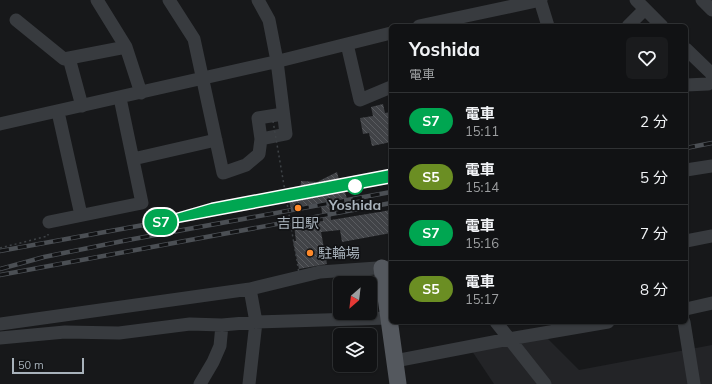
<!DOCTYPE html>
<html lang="ja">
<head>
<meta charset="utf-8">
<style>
	body { margin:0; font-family:Mulish,"Noto Sans JP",sans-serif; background:#1a1b1d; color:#f1f3f6; height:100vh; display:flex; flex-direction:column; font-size:15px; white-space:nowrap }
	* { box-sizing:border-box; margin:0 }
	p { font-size:13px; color:#9c9ea0 }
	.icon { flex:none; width:22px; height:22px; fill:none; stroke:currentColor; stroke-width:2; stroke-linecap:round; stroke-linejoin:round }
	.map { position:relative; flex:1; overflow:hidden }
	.drawer { position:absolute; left:389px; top:24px; width:299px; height:300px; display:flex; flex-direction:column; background:#111214; border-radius:6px; box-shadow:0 1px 3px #0004,0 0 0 1px #303234 }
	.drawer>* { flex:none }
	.badge { padding:0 8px; border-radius:13px; font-size:14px; line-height:26px }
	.needle { width:26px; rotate:208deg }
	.buttons { position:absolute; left:333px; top:276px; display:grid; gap:8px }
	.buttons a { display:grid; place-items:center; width:44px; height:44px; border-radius:6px; background:#111214; box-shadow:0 1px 3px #0004,0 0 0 1px #303234; font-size:20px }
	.scale { position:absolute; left:12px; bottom:10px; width:72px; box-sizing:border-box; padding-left:4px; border:2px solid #a8b2bb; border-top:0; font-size:11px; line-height:14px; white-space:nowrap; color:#a8b2bb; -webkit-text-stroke:3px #121315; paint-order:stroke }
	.map>.badge { position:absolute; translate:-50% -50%; box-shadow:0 0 0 2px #fff }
	.round { display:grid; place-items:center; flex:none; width:42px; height:42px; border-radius:6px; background:#1a1b1d }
	.summary { display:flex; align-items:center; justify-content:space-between; height:68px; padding:0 20px }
	h1 { font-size:19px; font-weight:700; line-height:30px }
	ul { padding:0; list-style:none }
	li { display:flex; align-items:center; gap:12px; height:56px; padding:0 20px; border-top:1px solid #303234 }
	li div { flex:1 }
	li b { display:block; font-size:15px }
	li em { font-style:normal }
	li .badge { min-width:44px; font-weight:700; text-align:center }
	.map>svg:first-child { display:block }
	.built { fill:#232427 }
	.building { fill:url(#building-back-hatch) }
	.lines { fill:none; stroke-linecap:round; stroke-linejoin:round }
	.path { stroke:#3e4246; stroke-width:1.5; stroke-dasharray:2 3; stroke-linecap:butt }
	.minor { stroke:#383b3f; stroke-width:13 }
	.major { stroke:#54585e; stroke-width:17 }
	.rail-casing { stroke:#4b4f54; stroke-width:4.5 }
	.rail { stroke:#121315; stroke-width:3; stroke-dasharray:9; stroke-linecap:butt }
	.path-bridge { stroke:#3e4246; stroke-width:1.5; stroke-dasharray:2 3; stroke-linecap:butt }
	.line-casing { stroke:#fff; stroke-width:9 }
	.line { stroke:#00a651; stroke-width:6 }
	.stop-dot { fill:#fff; stroke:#00a651; stroke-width:2 }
	.poi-dot { fill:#ff8a2a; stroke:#121315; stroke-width:1.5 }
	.labels { text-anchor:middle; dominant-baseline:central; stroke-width:3.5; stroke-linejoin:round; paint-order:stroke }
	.stop-label { font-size:14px; font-weight:bold; fill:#a8b2bb; stroke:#121315 }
	.poi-label { font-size:14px; fill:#a8b2bb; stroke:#121315 }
</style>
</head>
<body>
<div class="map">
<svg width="712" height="384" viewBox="0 0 712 384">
	<defs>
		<pattern id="building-back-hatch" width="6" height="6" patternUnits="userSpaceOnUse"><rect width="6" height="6" fill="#414347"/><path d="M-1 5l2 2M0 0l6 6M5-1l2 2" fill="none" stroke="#5a5c60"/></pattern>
	</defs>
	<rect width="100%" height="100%" fill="#17181a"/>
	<!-- built -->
	<path class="built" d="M 545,336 L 579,370 L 712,345 L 712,384 L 494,384 L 472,351 Z"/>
	<!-- building -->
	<path class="building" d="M 383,104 L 385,113 L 391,112 L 391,142 L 372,146 L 369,133 L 363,134 L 360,118 L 373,116 L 371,107 Z
		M 337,172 L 342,192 L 345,192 L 347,199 L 329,204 L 331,220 L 391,210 L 391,233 L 342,242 L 340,230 L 321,232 L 327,264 L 299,269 L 293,241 L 296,241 L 294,225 L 323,221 L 321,205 L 291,210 L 289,200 L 300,198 L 301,181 L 317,182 Z"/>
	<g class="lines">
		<!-- path -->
		<path class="path" d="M 0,248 L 48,236 L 48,234"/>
		<!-- minor -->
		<path class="minor" d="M 97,0 L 126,47 L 141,93
			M 169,0 L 194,39 L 223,173 L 246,165 L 259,154 L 261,139
			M 258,0 L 269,20 L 277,61 L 286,134 L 261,139 L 258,118 L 283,114
			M 540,0 L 548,26
			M 636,0 L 662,26
			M 702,0 L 712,10
			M 16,20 L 64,59 L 126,47
			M 419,26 L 541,0
			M 628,26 L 645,9
			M 347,44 L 360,100 L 391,87
			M 686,49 L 712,74
			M 69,58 L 82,106
			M 686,85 L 708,84 L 712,81
			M 58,112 L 81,215
			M 0,124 L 279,61 L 391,33
			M 133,159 L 216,140
			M 686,170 L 712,166
			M 49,222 L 142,203 L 120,98
			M 686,241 L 712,236
			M 686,309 L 712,303
			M 496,322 L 545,384
			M 684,322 L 694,384
			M 0,324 L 250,289 L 320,272 L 391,267
			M 0,338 L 65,332 L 119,333 L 190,324 L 222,325 L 256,322 L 389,318
			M 395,361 L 509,339 L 608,322
			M 200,384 L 213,362 L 220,346 L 222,325
			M 249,384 L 256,322 L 250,289"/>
		<!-- major -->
		<path class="major" d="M 382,268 L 398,384"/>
		<defs>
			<path id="rail" d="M 686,148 L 712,143
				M 0,251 L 160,222 L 212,207 L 391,173
				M 0,269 L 44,257 L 128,240 L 391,192
				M 0,275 L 391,203"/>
		</defs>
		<!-- rail casing -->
		<use href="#rail" class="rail-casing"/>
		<!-- rail -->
		<use href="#rail" class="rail"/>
		<!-- path-bridge -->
		<path class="path-bridge" d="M 273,121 L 299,273"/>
	</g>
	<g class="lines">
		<defs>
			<path id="line" d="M 391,173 L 212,207 L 160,222 L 391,179"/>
		</defs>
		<!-- line casing -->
		<use href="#line" class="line-casing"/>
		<!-- line -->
		<use href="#line" class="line"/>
	</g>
	<!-- markers -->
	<circle class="stop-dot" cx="355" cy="186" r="8"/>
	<g class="poi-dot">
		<circle cx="298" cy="208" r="4"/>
		<circle cx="310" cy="253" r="4"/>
	</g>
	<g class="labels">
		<!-- stop labels -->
		<g class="stop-label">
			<text x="355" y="205">Yoshida</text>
		</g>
		<!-- poi labels -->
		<g class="poi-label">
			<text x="298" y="223">吉田駅</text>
			<text x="318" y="253" text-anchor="start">駐輪場</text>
		</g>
	</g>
</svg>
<div class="buttons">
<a><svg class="needle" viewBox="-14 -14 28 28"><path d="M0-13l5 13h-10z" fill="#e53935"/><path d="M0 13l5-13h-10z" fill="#9c9ea0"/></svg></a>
<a><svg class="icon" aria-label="layers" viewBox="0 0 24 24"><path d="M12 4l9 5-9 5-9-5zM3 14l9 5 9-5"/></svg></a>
</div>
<div class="scale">50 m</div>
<b class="badge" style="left:161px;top:222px;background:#00a651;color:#fff">S7</b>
<section class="drawer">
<div class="summary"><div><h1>Yoshida</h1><p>電車</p></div><a class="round"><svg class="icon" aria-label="heart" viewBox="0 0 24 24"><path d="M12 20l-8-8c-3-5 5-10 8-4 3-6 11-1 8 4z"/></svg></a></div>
<ul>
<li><span class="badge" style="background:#00a651;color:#fff">S7</span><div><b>電車</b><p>15:11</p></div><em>2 分</em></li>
<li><span class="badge" style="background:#6b8e23;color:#fff">S5</span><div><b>電車</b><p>15:14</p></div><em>5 分</em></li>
<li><span class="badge" style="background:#00a651;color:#fff">S7</span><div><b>電車</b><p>15:16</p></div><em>7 分</em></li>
<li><span class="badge" style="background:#6b8e23;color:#fff">S5</span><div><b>電車</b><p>15:17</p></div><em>8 分</em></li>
</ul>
</section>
</div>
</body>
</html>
